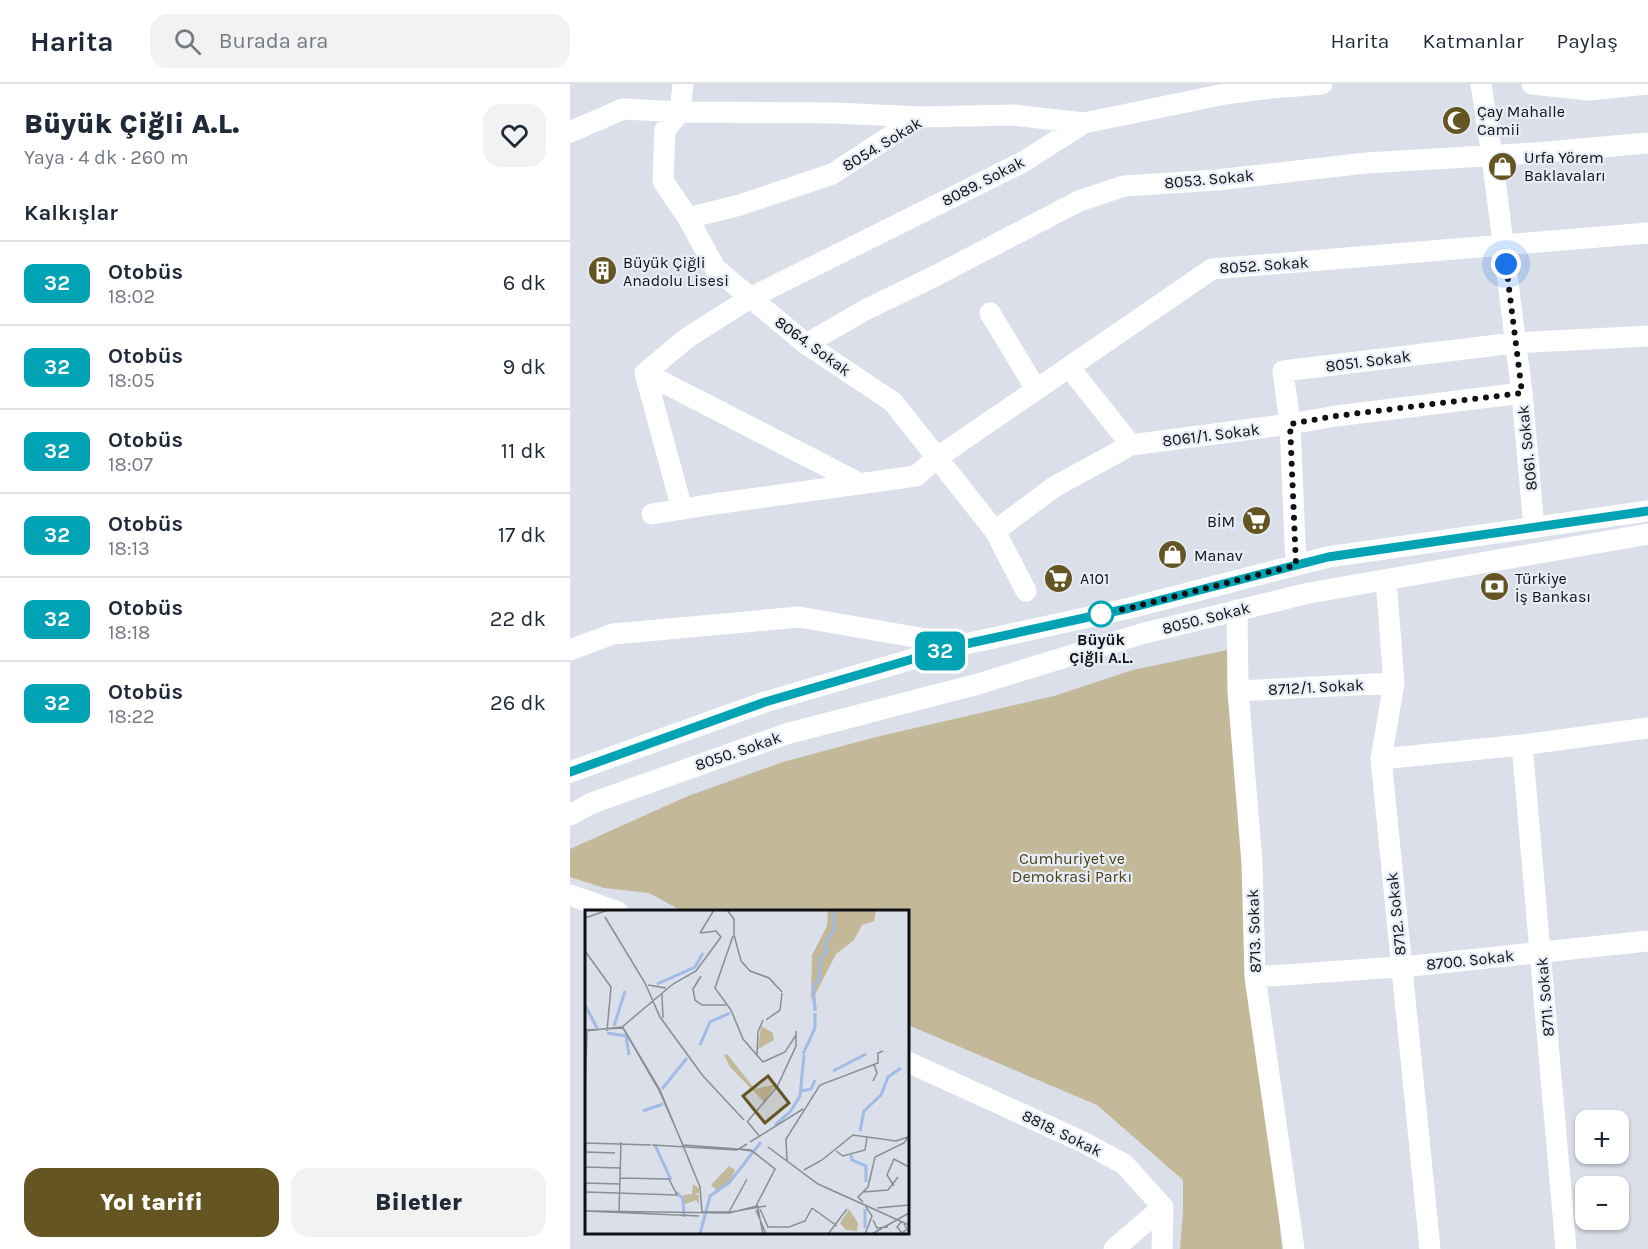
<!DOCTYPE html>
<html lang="tr">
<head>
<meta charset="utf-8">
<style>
	body { margin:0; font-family:Karla,sans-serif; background:#f2f2f3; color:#1f2937; height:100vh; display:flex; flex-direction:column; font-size:22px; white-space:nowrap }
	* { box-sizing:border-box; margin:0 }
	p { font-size:20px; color:#747a83 }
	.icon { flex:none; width:33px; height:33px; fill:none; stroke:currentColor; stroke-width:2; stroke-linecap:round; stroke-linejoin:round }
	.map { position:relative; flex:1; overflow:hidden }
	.sheet { display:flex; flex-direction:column; background:#fff; width:570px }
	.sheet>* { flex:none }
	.badge { padding:0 12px; border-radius:9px; font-size:21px; line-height:39px }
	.buttons { position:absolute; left:1005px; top:1026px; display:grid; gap:12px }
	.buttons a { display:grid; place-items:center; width:54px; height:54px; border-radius:12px; background:#fff; box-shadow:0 2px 4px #0004; font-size:30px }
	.you { position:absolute; width:30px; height:30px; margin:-15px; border:4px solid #fff; border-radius:50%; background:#1a73e8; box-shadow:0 0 0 9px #1a73e833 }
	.map>.badge { position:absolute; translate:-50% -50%; box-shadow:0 0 0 3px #fff }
	h2 { padding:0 24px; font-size:22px; line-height:54px }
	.round { display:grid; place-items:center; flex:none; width:63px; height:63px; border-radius:18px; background:#f2f2f3 }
	.headline { display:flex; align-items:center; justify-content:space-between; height:102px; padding:0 24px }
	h1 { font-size:28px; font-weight:800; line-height:45px }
	.button { display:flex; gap:12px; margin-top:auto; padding:12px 24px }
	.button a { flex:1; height:69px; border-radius:18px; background:#645522; color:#fff; font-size:24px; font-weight:800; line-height:69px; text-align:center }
	.button a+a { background:#f2f2f3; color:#1f2937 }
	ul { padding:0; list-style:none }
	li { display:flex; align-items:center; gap:18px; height:84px; padding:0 24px; border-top:2px solid #e0e1e3 }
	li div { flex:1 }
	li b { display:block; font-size:22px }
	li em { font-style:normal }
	li .badge { min-width:66px; font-weight:700; text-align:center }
	header { display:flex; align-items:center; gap:36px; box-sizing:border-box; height:84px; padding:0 30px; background:#fff; border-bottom:2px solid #e0e1e3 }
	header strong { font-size:28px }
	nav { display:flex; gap:33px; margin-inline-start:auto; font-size:21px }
	.search { width:420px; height:54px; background:#f2f2f3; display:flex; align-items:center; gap:15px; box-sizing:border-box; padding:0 21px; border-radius:18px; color:#747a83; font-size:22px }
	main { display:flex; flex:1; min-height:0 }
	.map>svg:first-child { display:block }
	.green { fill:#c3b999 }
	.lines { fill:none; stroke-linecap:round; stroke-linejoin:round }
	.minor { stroke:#fff; stroke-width:21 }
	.line-casing { stroke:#fff; stroke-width:14 }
	.line { stroke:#00a3b4; stroke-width:9 }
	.walk { stroke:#0f1114; stroke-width:6; stroke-dasharray:0 10.8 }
	.stop-dot { fill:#fff; stroke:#00a3b4; stroke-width:3 }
	.labels { text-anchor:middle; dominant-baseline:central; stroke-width:4.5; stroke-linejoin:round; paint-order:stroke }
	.poi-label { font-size:16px; fill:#0f1114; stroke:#e7edf6; text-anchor:start }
	.street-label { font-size:16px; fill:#0f1114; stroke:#e7edf6 }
	.stop-label { font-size:16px; font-weight:bold; fill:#0f1114; stroke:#e7edf6 }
	.park-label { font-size:16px; fill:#4b3f17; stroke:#e7edf6 }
	.inset-river { fill:none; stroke:#a2bae6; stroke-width:3 }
	.inset-road { fill:none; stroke:#898d94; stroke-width:1.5 }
	.view { fill:#645522; fill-opacity:0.15; stroke:#645522; stroke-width:3 }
	.inset-edge { fill:none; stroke:#0f1114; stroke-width:3 }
</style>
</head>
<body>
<header>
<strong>Harita</strong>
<div class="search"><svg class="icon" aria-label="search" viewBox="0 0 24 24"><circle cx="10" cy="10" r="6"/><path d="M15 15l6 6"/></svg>Burada ara</div>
<nav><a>Harita</a><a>Katmanlar</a><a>Paylaş</a></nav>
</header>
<main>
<section class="sheet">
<div class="headline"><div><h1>Büyük Çiğli A.L.</h1><p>Yaya · 4 dk · 260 m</p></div><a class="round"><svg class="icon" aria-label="heart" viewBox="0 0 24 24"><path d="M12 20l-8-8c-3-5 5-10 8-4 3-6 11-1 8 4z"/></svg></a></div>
<h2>Kalkışlar</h2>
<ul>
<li><span class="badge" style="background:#00a3b4;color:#fff">32</span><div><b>Otobüs</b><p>18:02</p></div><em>6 dk</em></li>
<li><span class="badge" style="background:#00a3b4;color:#fff">32</span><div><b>Otobüs</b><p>18:05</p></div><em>9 dk</em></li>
<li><span class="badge" style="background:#00a3b4;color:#fff">32</span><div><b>Otobüs</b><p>18:07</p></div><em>11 dk</em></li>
<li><span class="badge" style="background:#00a3b4;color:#fff">32</span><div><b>Otobüs</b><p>18:13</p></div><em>17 dk</em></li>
<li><span class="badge" style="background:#00a3b4;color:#fff">32</span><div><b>Otobüs</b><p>18:18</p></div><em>22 dk</em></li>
<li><span class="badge" style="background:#00a3b4;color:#fff">32</span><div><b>Otobüs</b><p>18:22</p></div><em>26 dk</em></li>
</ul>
<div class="button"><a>Yol tarifi</a><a>Biletler</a></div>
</section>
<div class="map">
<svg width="1078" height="1165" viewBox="0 0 1078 1165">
	<rect width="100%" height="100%" fill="#dadfe9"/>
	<!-- green -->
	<path class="green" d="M 657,566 L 712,1165 L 610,1165 L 613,1126 L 613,1096 L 527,1021 L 338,941 L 338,828 L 112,827 L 79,809 L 34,804 L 0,793 L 0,765 L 118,712 L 213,678 L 306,653 L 484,612 L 563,586 Z"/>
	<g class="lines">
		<!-- minor -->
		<path class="minor" d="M 113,0 L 110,28 L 95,46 L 93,97 L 118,134 L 145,184 L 236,260 L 323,318 L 425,447 L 456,507
			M 911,0 L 922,72 L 952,309 L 964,444
			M 962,0 L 1019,6 L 1078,0
			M 0,48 L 53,25 L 110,28 L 265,29 L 350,33
			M 118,134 L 170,121 L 262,90 L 350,33 L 443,31 L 514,39
			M 420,229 L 466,305
			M 236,260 L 297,225 L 365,192 L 509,117 L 554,102 L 647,96 L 796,79 L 965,69 L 1078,59
			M 499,283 L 561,361
			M 75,289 L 289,399
			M 112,425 L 75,289 L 117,254 L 180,214 L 453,78 L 514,39 L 655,10 L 700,4 L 752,0
			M 82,430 L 144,420 L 346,392 L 368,373 L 642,185 L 1078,149
			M 425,447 L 484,403 L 561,361 L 720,340 L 766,332 L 952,309
			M 726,481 L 720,340 L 713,287 L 944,259 L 1078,252
			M 816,496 L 824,599 L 811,675 L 860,1165
			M 667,526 L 668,607 L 682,779 L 685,893 L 724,1165
			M 0,566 L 43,550 L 229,533 L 385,560
			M 668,607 L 824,599
			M 952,661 L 996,1165
			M 811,675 L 952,661 L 1078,644
			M 0,688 L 195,618 L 391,561 L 560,524 L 758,473 L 1078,427
			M 0,731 L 22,719 L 216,650 L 408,600 L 571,550 L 739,509 L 1078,450
			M 0,811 L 48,828
			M 685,893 L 842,882 L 1078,857
			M 338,978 L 513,1058 L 554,1080 L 593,1123 L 592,1165
			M 544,1165 L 593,1123"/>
	</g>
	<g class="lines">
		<defs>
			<path id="line" d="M 0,688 L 195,618 L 391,561 L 560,524 L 758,473 L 1078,427"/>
		</defs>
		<!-- line casing -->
		<use href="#line" class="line-casing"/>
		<!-- line -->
		<use href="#line" class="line"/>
		<!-- walk -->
		<path class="walk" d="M 531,530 L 560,524 L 726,481 L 720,340 L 766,332 L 952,309 L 936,180"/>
	</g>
	<!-- icons -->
	<defs>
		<symbol id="mosque-disc" viewBox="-11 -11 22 22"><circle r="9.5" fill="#645522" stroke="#e7edf6"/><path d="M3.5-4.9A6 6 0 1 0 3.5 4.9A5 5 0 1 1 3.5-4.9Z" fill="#fff"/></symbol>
		<symbol id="shop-disc" viewBox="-11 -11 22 22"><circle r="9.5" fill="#645522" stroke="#e7edf6"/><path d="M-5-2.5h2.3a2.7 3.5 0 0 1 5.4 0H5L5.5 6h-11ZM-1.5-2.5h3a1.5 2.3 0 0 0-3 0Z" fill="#fff"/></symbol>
		<symbol id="building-disc" viewBox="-11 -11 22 22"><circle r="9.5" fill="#645522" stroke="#e7edf6"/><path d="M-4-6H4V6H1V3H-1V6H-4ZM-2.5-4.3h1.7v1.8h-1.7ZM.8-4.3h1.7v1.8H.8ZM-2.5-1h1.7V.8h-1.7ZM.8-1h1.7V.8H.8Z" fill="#fff"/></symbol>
		<symbol id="supermarket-disc" viewBox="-11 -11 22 22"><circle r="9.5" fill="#645522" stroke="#e7edf6"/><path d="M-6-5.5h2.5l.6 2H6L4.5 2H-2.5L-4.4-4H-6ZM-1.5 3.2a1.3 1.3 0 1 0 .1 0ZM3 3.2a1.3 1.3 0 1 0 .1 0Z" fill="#fff"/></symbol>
		<symbol id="bank-disc" viewBox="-11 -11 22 22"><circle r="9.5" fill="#645522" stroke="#e7edf6"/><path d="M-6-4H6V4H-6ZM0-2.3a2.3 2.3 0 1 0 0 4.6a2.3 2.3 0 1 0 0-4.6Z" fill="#fff"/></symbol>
	</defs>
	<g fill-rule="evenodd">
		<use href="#mosque-disc" x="870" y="20" width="33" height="33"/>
		<use href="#shop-disc" x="916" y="66" width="33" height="33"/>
		<use href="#building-disc" x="16" y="170" width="33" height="33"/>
		<use href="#supermarket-disc" x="670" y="420" width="33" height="33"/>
		<use href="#shop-disc" x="586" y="454" width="33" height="33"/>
		<use href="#supermarket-disc" x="472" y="478" width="33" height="33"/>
		<use href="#bank-disc" x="908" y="486" width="33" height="33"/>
	</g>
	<!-- markers -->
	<circle class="stop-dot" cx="531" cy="530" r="12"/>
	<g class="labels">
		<!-- poi labels -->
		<g class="poi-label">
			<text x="907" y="27">Çay Mahalle<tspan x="907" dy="18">Camii</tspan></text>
			<text x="954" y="73">Urfa Yörem<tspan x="954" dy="18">Baklavaları</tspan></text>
			<text x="53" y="178">Büyük Çiğli<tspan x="53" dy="18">Anadolu Lisesi</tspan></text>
			<text x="665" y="437" text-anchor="end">BİM</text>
			<text x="624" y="471">Manav</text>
			<text x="510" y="494">A101</text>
			<text x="945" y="494">Türkiye<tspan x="945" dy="18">İş Bankası</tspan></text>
		</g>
		<!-- street labels -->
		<g class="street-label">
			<text transform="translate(312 60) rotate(-31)">8054. Sokak</text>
			<text transform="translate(639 95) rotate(-5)">8053. Sokak</text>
			<text transform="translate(413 97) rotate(-27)">8089. Sokak</text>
			<text transform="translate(694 181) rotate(-4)">8052. Sokak</text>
			<text transform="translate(243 262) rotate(36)">8064. Sokak</text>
			<text transform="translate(798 277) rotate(-7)">8051. Sokak</text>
			<text transform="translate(641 351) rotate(-7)">8061/1. Sokak</text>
			<text transform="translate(957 364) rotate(-96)">8061. Sokak</text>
			<text transform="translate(636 534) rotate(-14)">8050. Sokak</text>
			<text transform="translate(746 603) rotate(-3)">8712/1. Sokak</text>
			<text transform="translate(168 667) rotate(-19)">8050. Sokak</text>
			<text transform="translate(826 830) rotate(-96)">8712. Sokak</text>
			<text transform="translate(684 847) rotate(-92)">8713. Sokak</text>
			<text transform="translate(900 876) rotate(-6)">8700. Sokak</text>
			<text transform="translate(975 913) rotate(-95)">8711. Sokak</text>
			<text transform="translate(492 1049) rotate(26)">8818. Sokak</text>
		</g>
		<!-- stop labels -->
		<g class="stop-label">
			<text x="531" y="555">Büyük<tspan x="531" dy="18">Çiğli A.L.</tspan></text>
		</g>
		<!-- park labels -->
		<g class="park-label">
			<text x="502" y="774">Cumhuriyet ve<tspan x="502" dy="18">Demokrasi Parkı</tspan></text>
		</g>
	</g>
	<!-- overview -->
	<g transform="translate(15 826)">
		<rect width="324" height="324" fill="#dadfe9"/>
		<path d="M 243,0 L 291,0 L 289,11 L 277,15 L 269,30 L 251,44 L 230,85 L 232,101 L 226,87 L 227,45 L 242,16 ZM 176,116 L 188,123 L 189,130 L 173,139 ZM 142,144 L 170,179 L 191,174 L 179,192 L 145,157 L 139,145 ZM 144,256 L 150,260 L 144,273 L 131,280 L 126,275 ZM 108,274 L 114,278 L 114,283 L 109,284 L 114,285 L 114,294 L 111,290 L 100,294 L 98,285 L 107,284 ZM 264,299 L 273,313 L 272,321 L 261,320 L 255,313 Z" fill="#c3b999"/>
		<path class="inset-river" d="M 72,74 L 110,57 L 118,43M 0,95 L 12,118M 230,101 L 228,76 L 234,70 L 235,49 L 242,41 L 239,35 L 249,20 L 248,0M 29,116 L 40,81M 22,123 L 41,126 L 44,145M 115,135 L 125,112 L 145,103M 218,144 L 230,118 L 230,103M 248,161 L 281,144M 77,179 L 102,148M 216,181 L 226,179 L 230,170M 58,201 L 78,194M 205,202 L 215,186 L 219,145M 190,215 L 205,202M 275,221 L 279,201 L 296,185 L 303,167 L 316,158M 70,235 L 86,270M 266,245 L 267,250 L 281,256 L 281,272M 91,282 L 98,289 L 99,307M 280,318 L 280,299M 115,324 L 125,286 L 144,273 L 176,232"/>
		<path class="inset-road" d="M 142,0 L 149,9 L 149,25M 20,7 L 60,73 L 75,107 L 118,166 L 159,210M 0,8 L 23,0M 115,23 L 129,0M 149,25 L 156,51 L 165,61 L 184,68 L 197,82M 148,26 L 130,78 L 146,100 L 158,129 L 178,152 L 200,142 L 211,125M 0,41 L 26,77 L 22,121M 116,66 L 108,79 L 110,90 L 117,95 L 141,95M 63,75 L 81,78M 77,84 L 78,108M 181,110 L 195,100 L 197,83M 37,116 L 75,180 L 115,277 L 117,302 L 146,302 L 181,296M 0,120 L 38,118 L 74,180 L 98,235 L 166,240 L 190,259 L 172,294 L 178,324M 0,121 L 37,117 L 88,74 L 111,61 L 136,27 L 131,21 L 116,23M 0,121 L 0,193M 172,145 L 173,122 L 178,110M 288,171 L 292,163 L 289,154M 0,181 L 2,122M 162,211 L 175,227M 162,212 L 192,177 L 211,136 L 211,121M 165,232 L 218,199M 0,233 L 66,235M 67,235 L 152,240 L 162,234M 183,237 L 233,274 L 324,315M 152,239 L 167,241 L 190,259 L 170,298M 251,241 L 258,246 L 280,240 L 282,228M 0,242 L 30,243M 202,251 L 201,229 L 235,175 L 293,153 L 293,143 L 298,141M 0,257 L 35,258M 219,260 L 237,250 L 268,225 L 311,231 L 323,227M 0,273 L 35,274M 309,276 L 302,265 L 309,249 L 324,257M 0,282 L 92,285 L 84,269 L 35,268M 278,282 L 303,280 L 313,267M 278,292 L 273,287 L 283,277 L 290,247 L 319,233 L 324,226M 227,298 L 252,316M 292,298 L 324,295M 175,299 L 183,317 L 204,317 L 220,311 L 227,298M 171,300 L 181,324M 0,301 L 114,306M 0,301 L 144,303 L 172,296M 34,302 L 36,232M 144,302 L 162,269M 288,310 L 292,318 L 303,317M 317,311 L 312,317 L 317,323 L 322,319 L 318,312M 243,324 L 262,299M 280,324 L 287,306 L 281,297M 287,324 L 324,303"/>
		<path class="view" d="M 183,166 L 204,193 L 180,213 L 158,186 Z"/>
		<rect width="324" height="324" class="inset-edge"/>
	</g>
</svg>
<div class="buttons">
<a>+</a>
<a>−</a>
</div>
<div class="you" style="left:936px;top:180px"></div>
<b class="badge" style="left:370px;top:567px;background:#00a3b4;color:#fff">32</b>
</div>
</main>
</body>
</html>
